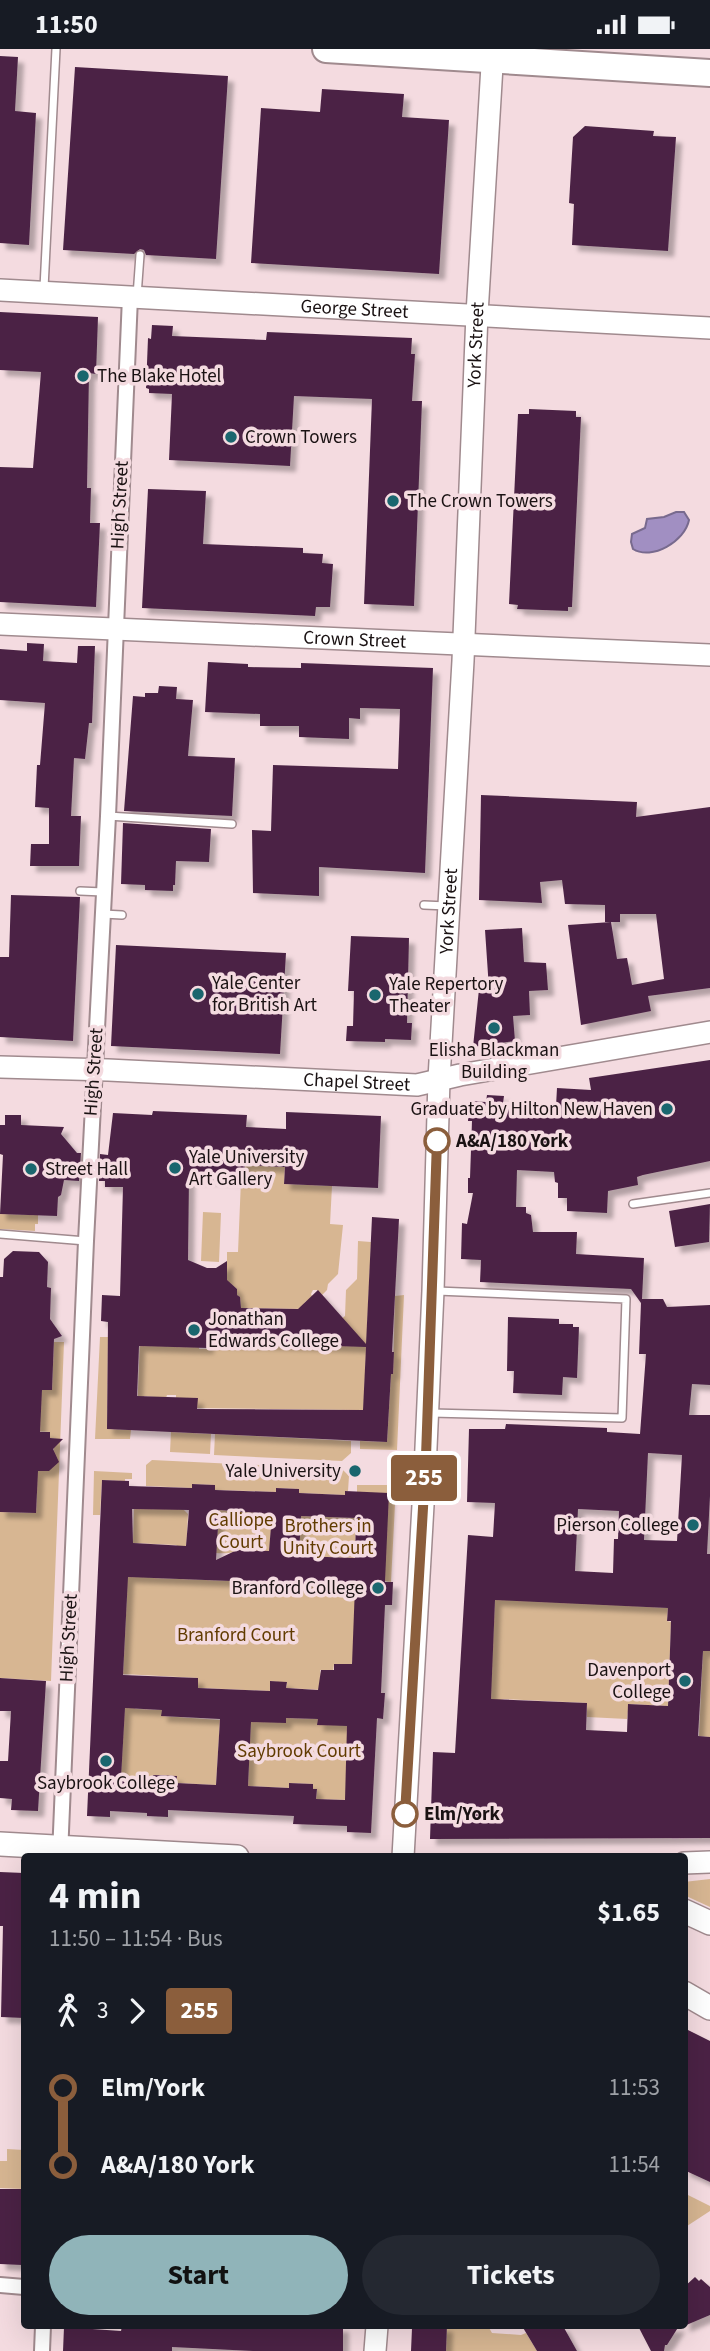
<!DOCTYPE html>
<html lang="en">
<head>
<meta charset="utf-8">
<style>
	body { margin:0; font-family:"Source Sans 3",sans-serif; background:#242831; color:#f1f3f6; height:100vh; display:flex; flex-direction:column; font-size:26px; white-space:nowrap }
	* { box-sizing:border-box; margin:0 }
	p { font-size:23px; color:#9ea1a6 }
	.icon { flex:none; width:38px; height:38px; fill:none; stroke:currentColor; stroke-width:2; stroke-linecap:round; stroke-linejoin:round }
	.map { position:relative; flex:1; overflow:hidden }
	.side { position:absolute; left:21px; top:1804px; width:667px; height:476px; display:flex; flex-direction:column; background:#171b24; border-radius:7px; box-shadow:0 7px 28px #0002 }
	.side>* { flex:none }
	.badge { padding:0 14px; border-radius:5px; font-size:24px; line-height:46px }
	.map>.badge { position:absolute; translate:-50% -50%; box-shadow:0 0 0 4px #fff }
	.legs { display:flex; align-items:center; gap:10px; height:77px; padding:0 28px; font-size:23px }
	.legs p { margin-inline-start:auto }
	.summary { display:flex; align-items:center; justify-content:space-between; height:119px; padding:0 28px }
	h1 { font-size:38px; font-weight:700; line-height:52px }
	.primary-button { display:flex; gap:14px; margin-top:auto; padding:14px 28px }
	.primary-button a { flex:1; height:80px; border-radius:42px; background:#90b4b9; color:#111; font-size:28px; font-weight:700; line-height:80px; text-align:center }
	.primary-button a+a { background:#242831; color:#f1f3f6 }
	ul { padding:0 28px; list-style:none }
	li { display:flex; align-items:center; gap:24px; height:77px; font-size:26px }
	li i { display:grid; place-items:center; width:10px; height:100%; margin:0 9px; background:currentColor }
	li i::after { content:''; width:18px; height:18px; margin:-9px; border:5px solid; border-radius:50%; background:#171b24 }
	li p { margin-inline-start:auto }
	li:first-child i { background:linear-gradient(#0000 50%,currentColor 0) }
	li:last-child i { background:linear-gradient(currentColor 50%,#0000 0) }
	.status { display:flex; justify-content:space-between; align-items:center; height:49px; padding:0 35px; background:#171b24; direction:ltr }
	.status svg { height:19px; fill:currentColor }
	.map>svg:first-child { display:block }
	.green { fill:#d7b692 }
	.water { fill:#a18fc2; stroke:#786a8e; stroke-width:2 }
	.building { fill:#4b2445; fill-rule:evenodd; filter:url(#shadow) }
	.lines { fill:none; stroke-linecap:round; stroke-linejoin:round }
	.lane-casing { stroke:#a08a8e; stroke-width:10 }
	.street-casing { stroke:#a08a8e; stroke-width:18 }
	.secondary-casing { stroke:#a08a8e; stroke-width:24 }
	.primary-casing { stroke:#a08a8e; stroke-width:26 }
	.highway-casing { stroke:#a08a8e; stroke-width:30 }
	.lane { stroke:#fff; stroke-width:7 }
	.street { stroke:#fff; stroke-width:14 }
	.secondary { stroke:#fff; stroke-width:21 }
	.primary { stroke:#fff; stroke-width:23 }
	.highway { stroke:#fff; stroke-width:26 }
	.line-1-casing { stroke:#fff; stroke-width:16 }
	.line-1 { stroke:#8b5e3c; stroke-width:10 }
	.poi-dot { fill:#1a666e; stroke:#f4dbe0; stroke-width:2.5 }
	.stop-1-dot { fill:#fff; stroke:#8b5e3c; stroke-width:3.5 }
	.labels { text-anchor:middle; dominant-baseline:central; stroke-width:7; stroke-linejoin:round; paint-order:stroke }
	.street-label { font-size:19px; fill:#1a1213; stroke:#f4dbe0 }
	.poi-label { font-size:19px; fill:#1a1213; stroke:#f4dbe0; text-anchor:start }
	.stop-label { font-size:19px; font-weight:bold; fill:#1a1213; stroke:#f4dbe0; text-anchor:start }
	.park-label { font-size:19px; fill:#613b00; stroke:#f4dbe0 }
</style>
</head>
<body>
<div class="status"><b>11:50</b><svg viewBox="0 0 49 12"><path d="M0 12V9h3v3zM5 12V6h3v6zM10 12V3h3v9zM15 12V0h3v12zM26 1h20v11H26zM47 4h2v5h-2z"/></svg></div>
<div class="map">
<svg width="710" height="2302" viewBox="0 0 710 2302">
	<defs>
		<filter id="shadow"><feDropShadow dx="6" dy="6" stdDeviation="2" flood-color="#0004"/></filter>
	</defs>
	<rect width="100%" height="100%" fill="#f4dbe0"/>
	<!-- green -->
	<path class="green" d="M 245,1116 L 285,1118 L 284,1135 L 332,1137 L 330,1175 L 343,1176 L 338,1225 L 328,1235 L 327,1241 L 322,1246 L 317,1241 L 313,1241 L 311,1245 L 313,1249 L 305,1253 L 303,1260 L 241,1259 L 240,1249 L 237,1246 L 237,1240 L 227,1232 L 227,1203 L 238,1203 L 241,1131 L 244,1131 Z
		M 203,1163 L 221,1164 L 219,1213 L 201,1212 Z
		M 0,1165 L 38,1166 L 38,1175 L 35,1175 L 35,1182 L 0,1180 Z
		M 358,1192 L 371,1193 L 363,1373 L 355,1361 L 197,1359 L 197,1349 L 176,1349 L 176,1346 L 167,1346 L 166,1349 L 144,1347 L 143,1366 L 137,1366 L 140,1291 L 199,1294 L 199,1300 L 208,1300 L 208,1293 L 318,1297 L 318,1283 L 322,1286 L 345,1267 L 346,1241 L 357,1230 Z
		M 404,1246 L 397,1401 L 360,1400 L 360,1392 L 387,1393 L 391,1325 L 393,1325 L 395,1247 Z
		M 100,1288 L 108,1288 L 107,1380 L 131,1381 L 130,1390 L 95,1390 Z
		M 54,1293 L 64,1293 L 51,1632 L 0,1629 L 0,1463 L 36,1464 L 37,1443 L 33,1422 L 49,1422 L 53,1409 L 54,1396 L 58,1395 L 57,1390 L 50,1389 L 50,1383 L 34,1382 L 42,1341 L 52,1340 Z
		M 171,1383 L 211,1385 L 210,1405 L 170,1403 Z
		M 215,1385 L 351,1392 L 351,1404 L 342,1412 L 214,1406 Z
		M 152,1411 L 342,1420 L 349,1427 L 348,1442 L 345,1442 L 345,1446 L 299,1444 L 299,1440 L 276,1439 L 276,1443 L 215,1441 L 215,1436 L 192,1435 L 192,1439 L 146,1437 L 146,1416 Z
		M 94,1422 L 132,1424 L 132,1430 L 125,1430 L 125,1432 L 102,1431 L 100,1466 L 93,1466 Z
		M 357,1436 L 396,1436 L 391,1533 L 385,1532 L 357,1443 Z
		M 134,1460 L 183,1460 L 188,1465 L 186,1504 L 176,1496 L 133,1494 Z
		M 219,1461 L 272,1465 L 269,1510 C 247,1495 239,1506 216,1504 Z
		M 301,1467 L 356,1469 L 355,1509 L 299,1507 Z
		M 119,1521 L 153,1529 L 337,1536 L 364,1528 L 352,1615 L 334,1615 L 333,1622 L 320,1621 L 323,1641 L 286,1639 L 287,1634 L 270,1632 L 270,1642 L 202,1639 L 198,1639 L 198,1629 L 123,1625 L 127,1545 Z
		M 495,1549 L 668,1559 L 667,1572 L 671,1573 L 668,1657 L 629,1655 L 627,1670 L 587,1668 L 587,1654 L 504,1650 L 490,1654 Z
		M 703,1602 L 710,1602 L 710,1688 L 699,1687 Z
		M 125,1652 L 136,1660 L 162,1661 L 162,1667 L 220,1671 L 216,1736 L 176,1734 L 176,1727 L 153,1726 L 152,1730 L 115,1738 L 121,1726 Z
		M 251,1667 L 286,1673 L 286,1669 L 318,1670 L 318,1676 L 348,1674 L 348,1751 L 316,1750 L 317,1741 L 313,1740 L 313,1735 L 289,1734 L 289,1739 L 248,1737 Z
		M 710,1830 L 710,1858 L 684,1846 L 684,1833 Z
		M 7,2100 L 24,2101 L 24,2140 L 0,2139 L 0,2112 L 7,2112 Z
		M 684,2144 L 710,2157 L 710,2162 L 684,2179 Z
		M 447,2277 L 488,2277 L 492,2284 L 521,2286 L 526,2284 L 537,2302 L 446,2302 Z"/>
	<!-- water -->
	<path class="water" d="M 676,463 L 684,463 L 689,471 C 685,492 652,512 633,500 L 631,493 L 632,485 L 645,479 L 647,470 L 664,468 Z"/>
	<!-- building -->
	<path class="building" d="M 0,7 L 18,8 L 15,62 L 36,64 L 29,196 L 0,194 Z
		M 75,18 L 228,27 L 216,210 L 146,206 L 144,201 L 140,200 L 134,205 L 63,201 Z
		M 322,40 L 404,45 L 402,68 L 449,71 L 439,225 L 251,214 L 261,59 L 320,63 Z
		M 585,77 L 654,82 L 653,87 L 676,88 L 668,202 L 572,196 L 574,155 L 569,154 L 573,88 Z
		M 0,263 L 98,268 L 96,325 L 89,324 L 87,439 L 91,439 L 90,474 L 100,474 L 96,558 L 0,553 L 0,418 L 33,419 L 41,323 L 0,321 Z
		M 152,276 L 173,277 L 172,287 L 266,291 L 267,283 L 412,289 L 411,305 L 415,305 L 412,352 L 422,352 L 414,557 L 364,555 L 372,350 L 294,347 L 290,417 L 169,411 L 172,345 L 149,344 L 149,340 L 146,339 L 148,289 L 151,290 Z
		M 529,360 L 576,362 L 576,368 L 581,368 L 572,558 L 568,558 L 568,562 L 517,560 L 518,556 L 509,555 L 518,365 L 529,365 Z
		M 148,440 L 206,442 L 203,495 L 303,499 L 303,504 L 323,505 L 322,514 L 333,515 L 330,558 L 316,558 L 315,567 L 142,559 Z
		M 27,594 L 44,595 L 43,612 L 77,614 L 78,597 L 95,597 L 92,674 L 89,674 L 85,710 L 74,709 L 71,767 L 81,767 L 79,817 L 30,817 L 31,795 L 49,795 L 49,759 L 35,758 L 37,716 L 40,716 L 45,654 L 0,651 L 0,600 L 27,602 Z
		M 208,613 L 248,615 L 248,618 L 301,619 L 301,614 L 433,619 L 425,824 L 319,818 L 319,847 L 253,844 L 252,781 L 271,782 L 273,716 L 398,720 L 400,660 L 360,659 L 360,670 L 349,669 L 349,690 L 299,688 L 299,677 L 260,677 L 260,665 L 205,663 Z
		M 159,637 L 177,638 L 176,650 L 193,651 L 188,707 L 235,709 L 232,767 L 124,762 L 133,647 L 145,648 L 145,644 L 158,644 Z
		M 481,746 L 637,753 L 636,768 L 710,758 L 710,939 L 648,947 L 651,962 L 581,976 L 568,876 L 611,873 L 617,910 L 627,909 L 632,936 L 664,930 L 656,865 L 620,865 L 620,873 L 605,873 L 605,856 L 565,855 L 562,831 L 540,833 L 542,854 L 479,851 Z
		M 123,774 L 211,780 L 209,813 L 176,812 L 175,836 L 173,836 L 173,842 L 145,841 L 145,836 L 121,835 Z
		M 11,846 L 80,848 L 73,992 L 0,988 L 0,908 L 9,908 Z
		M 522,879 L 524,913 L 546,914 L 548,941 L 529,942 L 530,966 L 513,967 L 515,992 L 473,998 L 479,940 L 489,940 L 485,881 Z
		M 351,887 L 409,889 L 407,974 L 412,974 L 411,991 L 385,990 L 385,993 L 346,992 L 347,977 L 353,977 L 354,942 L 348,942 Z
		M 116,896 L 286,904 L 280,1005 L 111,997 Z
		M 710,1011 L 710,1112 L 643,1126 L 637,1128 L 638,1136 L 608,1142 L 607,1164 L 567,1162 L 567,1149 L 558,1149 L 558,1134 L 555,1133 L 554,1123 L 517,1121 L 516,1158 L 526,1158 L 526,1164 L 531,1166 L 533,1183 L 577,1183 L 576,1205 L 644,1209 L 642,1250 L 663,1250 L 667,1258 L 710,1256 L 710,1336 L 692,1335 L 689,1366 L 710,1366 L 710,1447 L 707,1505 L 710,1505 L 710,1602 L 703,1602 L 698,1687 L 710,1688 L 710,1789 L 430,1790 L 433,1703 L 455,1704 L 468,1486 L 493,1488 L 495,1454 L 467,1453 L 469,1380 L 505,1380 L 506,1375 L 607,1379 L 607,1383 L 640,1385 L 646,1305 L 639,1305 L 641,1254 L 631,1240 L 480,1233 L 481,1211 L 461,1210 L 462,1174 L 467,1175 L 473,1144 L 468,1144 L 468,1129 L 470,1129 L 472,1072 L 468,1072 L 469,1052 L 486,1053 L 487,1046 L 504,1047 L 503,1054 L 556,1057 L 557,1039 L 591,1041 L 589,1029 ZM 648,1404 L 682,1406 L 677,1492 L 644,1491 ZM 578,1460 L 619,1462 L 618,1490 L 614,1490 L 613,1524 L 575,1522 ZM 495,1551 L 668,1559 L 667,1572 L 671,1572 L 668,1657 L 628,1655 L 627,1683 L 586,1681 L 587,1654 L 491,1650 Z
		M 153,1062 L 247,1066 L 246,1078 L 286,1080 L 286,1063 L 381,1067 L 378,1139 L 284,1135 L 285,1118 L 245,1116 L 244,1131 L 189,1129 L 188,1211 L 207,1219 L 216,1219 L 227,1212 L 227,1231 L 237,1240 L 237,1246 L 240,1248 L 241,1259 L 298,1260 L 318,1241 L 366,1295 L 372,1168 L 399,1170 L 392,1303 L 394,1303 L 393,1325 L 391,1325 L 387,1393 L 107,1380 L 108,1273 L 101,1272 L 102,1246 L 120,1247 L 123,1138 L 105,1138 L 105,1132 L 99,1132 L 100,1105 L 108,1106 L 113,1064 L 152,1066 ZM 208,1293 L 366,1298 L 363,1361 L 197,1360 L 198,1349 L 137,1347 L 139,1297 L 208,1299 Z
		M 5,1066 L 21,1066 L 21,1076 L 64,1078 L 61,1085 L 77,1104 L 81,1104 L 79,1132 L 64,1131 L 61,1146 L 58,1148 L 57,1167 L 0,1165 L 3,1106 L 0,1105 L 0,1076 L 5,1076 Z
		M 710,1155 L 709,1193 L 675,1198 L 669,1162 Z
		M 13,1202 L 39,1203 L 48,1213 L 47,1238 L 51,1239 L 50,1270 L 62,1287 L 54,1290 L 52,1341 L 42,1341 L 40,1383 L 50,1383 L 50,1389 L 63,1390 L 53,1400 L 59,1413 L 49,1422 L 38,1422 L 36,1464 L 0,1463 L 0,1228 L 3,1228 L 4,1210 Z
		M 508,1268 L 559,1270 L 559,1275 L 573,1275 L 573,1278 L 579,1278 L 577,1329 L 563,1328 L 562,1346 L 513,1344 L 514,1322 L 507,1322 Z
		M 102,1431 L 129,1432 L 129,1437 L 192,1439 L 192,1435 L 215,1436 L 215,1441 L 276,1443 L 276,1439 L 299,1440 L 299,1444 L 345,1446 L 345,1442 L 389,1444 L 385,1533 L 393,1533 L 392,1556 L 385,1556 L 381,1644 L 385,1644 L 383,1670 L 377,1669 L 371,1784 L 347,1783 L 347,1777 L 293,1775 L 294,1767 L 168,1761 L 168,1768 L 147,1767 L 147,1764 L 110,1762 L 110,1768 L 87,1767 ZM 132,1460 L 189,1461 L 186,1497 L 133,1494 ZM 219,1461 L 272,1465 L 269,1502 L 237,1501 L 216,1511 ZM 301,1467 L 356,1469 L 355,1509 L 299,1507 ZM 128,1528 L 355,1537 L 352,1615 L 334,1615 L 334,1621 L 321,1621 L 318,1641 L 286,1639 L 287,1633 L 270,1632 L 270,1642 L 198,1639 L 198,1629 L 123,1626 ZM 125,1659 L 162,1661 L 161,1667 L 220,1670 L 216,1736 L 176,1734 L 177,1727 L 153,1726 L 152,1730 L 121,1729 ZM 286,1669 L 318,1670 L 317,1676 L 347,1677 L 345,1751 L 316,1750 L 317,1740 L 313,1740 L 313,1735 L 289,1734 L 289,1739 L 248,1737 L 251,1673 L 286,1674 Z
		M 0,1629 L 46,1632 L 38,1762 L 11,1761 L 12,1750 L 0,1749 L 0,1712 L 8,1712 L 11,1662 L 0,1662 Z
		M 0,1823 L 24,1824 L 24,1969 L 1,1968 L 3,1877 L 0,1877 Z
		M 684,1979 L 710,1992 L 710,2133 L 684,2121 Z
		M 0,2140 L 24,2140 L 22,2216 L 0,2215 Z
		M 695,2228 L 699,2232 L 701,2230 L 710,2238 L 710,2266 L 684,2277 L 684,2238 Z
		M 122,2277 L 264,2277 L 322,2280 L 322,2277 L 343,2277 L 343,2302 L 253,2302 L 172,2298 L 172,2302 L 63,2302 L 64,2278 L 121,2282 Z
		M 416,2277 L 447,2277 L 446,2302 L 411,2302 L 412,2279 L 416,2279 Z
		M 522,2277 L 563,2277 L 577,2302 L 537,2302 Z
		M 638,2277 L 679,2277 L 667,2296 L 665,2296 L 664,2302 L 651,2302 Z"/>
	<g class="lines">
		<defs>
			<path id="lane" d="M 44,239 L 56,0
				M 137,247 L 140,206
				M 108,767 L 232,775
				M 80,842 L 103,843
				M 424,856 L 447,857
				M 103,865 L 122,866
				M 633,1155 L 710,1144
				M 0,1185 L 86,1192
				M 432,1364 L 622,1369 L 626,1250 L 437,1242"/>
			<path id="street" d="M 60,1806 L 86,1192 L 108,767 L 130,248
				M 0,2236 L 24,2238
				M 42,2302 L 43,2277"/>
			<g id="secondary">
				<path id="s1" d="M 0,241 L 710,279"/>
				<path id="s2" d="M 0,575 L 710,606"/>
				<path id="s3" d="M 0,1018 L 108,1021 L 417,1036 L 460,1026 L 710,983"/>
				<path id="s4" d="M 403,1808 L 425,1421 L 433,1242 L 439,1030 L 463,612 L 477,265 L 493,0"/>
				<path d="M 684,1814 L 710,1813"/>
				<path d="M 375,2302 L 377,2277"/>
			</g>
			<path id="primary" d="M 0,1795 L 237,1808
				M 684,1862 L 710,1874
				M 684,1944 L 710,1959"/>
			<path id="highway" d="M 326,0 L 710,24"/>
		</defs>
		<!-- lane casing -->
		<use href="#lane" class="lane-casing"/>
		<!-- street casing -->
		<use href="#street" class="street-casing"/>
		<!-- secondary casing -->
		<use href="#secondary" class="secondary-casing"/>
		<!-- primary casing -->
		<use href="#primary" class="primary-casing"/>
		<!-- highway casing -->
		<use href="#highway" class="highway-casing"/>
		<!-- lane -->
		<use href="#lane" class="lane"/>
		<!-- street -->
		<use href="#street" class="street"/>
		<!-- secondary -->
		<use href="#secondary" class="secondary"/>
		<!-- primary -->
		<use href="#primary" class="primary"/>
		<!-- highway -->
		<use href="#highway" class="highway"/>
	</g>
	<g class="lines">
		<defs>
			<path id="line-1" d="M 405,1765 L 426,1408 L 437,1092"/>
		</defs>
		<!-- line-1 casing -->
		<use href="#line-1" class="line-1-casing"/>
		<!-- line-1 -->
		<use href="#line-1" class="line-1"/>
	</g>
	<!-- markers -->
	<g class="poi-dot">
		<circle cx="83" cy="327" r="7"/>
		<circle cx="231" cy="388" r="7"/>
		<circle cx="393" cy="452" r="7"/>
		<circle cx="198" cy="945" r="7"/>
		<circle cx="375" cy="946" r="7"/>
		<circle cx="494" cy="979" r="7"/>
		<circle cx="667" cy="1060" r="7"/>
		<circle cx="175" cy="1119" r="7"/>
		<circle cx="31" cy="1120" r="7"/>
		<circle cx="194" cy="1281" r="7"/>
		<circle cx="355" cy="1422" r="7"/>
		<circle cx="693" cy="1476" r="7"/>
		<circle cx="378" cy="1539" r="7"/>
		<circle cx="685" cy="1632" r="7"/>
		<circle cx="106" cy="1712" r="7"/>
	</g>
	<g class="stop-1-dot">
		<circle cx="437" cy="1092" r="12"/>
		<circle cx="405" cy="1765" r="12"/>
	</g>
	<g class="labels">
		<!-- street labels -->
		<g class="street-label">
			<text stroke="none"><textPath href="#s1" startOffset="355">George Street</textPath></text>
			<text stroke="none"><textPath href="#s4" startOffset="1514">York Street</textPath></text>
			<text transform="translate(120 456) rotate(-87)">High Street</text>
			<text stroke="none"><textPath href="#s2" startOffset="355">Crown Street</textPath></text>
			<text stroke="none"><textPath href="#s4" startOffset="947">York Street</textPath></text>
			<text transform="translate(94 1023) rotate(-86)">High Street</text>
			<text stroke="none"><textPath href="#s3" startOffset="357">Chapel Street</textPath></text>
			<text transform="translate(69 1589) rotate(-87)">High Street</text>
		</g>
		<!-- poi labels -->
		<g class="poi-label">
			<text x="97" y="327">The Blake Hotel</text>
			<text x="245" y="388">Crown Towers</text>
			<text x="407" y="452">The Crown Towers</text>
			<text x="212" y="934">Yale Center<tspan x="212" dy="22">for British Art</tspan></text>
			<text x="389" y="935">Yale Repertory<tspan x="389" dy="22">Theater</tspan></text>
			<text x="494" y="1001" text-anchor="middle">Elisha Blackman<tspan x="494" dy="22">Building</tspan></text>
			<text x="653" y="1060" text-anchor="end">Graduate by Hilton New Haven</text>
			<text x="189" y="1108">Yale University<tspan x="189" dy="22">Art Gallery</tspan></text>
			<text x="45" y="1120">Street Hall</text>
			<text x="208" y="1270">Jonathan<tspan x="208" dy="22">Edwards College</tspan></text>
			<text x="341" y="1422" text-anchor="end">Yale University</text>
			<text x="679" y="1476" text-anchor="end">Pierson College</text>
			<text x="364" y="1539" text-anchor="end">Branford College</text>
			<text x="671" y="1621" text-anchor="end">Davenport<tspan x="671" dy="22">College</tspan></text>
			<text x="106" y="1734" text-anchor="middle">Saybrook College</text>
		</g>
		<!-- stop labels -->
		<g class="stop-label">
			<text x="456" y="1092">A&amp;A/180 York</text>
			<text x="424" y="1765">Elm/York</text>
		</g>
		<!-- park labels -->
		<g class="park-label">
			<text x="241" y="1471">Calliope<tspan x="241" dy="22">Court</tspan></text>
			<text x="328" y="1477">Brothers in<tspan x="328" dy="22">Unity Court</tspan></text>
			<text x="236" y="1586">Branford Court</text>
			<text x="299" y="1702">Saybrook Court</text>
		</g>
	</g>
</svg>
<b class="badge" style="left:424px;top:1429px;background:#8b5e3c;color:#fff">255</b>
<section class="side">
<div class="summary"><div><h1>4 min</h1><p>11:50 – 11:54 · Bus</p></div><b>$1.65</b></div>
<div class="legs"><svg class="icon" aria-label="walk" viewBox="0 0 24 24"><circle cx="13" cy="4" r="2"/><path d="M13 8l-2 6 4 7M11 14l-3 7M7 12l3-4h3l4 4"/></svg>3<svg class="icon" aria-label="forward" viewBox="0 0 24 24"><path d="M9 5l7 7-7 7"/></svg><b class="badge" style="background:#8b5e3c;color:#fff">255</b></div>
<ul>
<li><i style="color:#8b5e3c"></i><b>Elm/York</b><p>11:53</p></li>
<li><i style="color:#8b5e3c"></i><b>A&amp;A/180 York</b><p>11:54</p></li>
</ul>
<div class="primary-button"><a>Start</a><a>Tickets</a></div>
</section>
</div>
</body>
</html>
